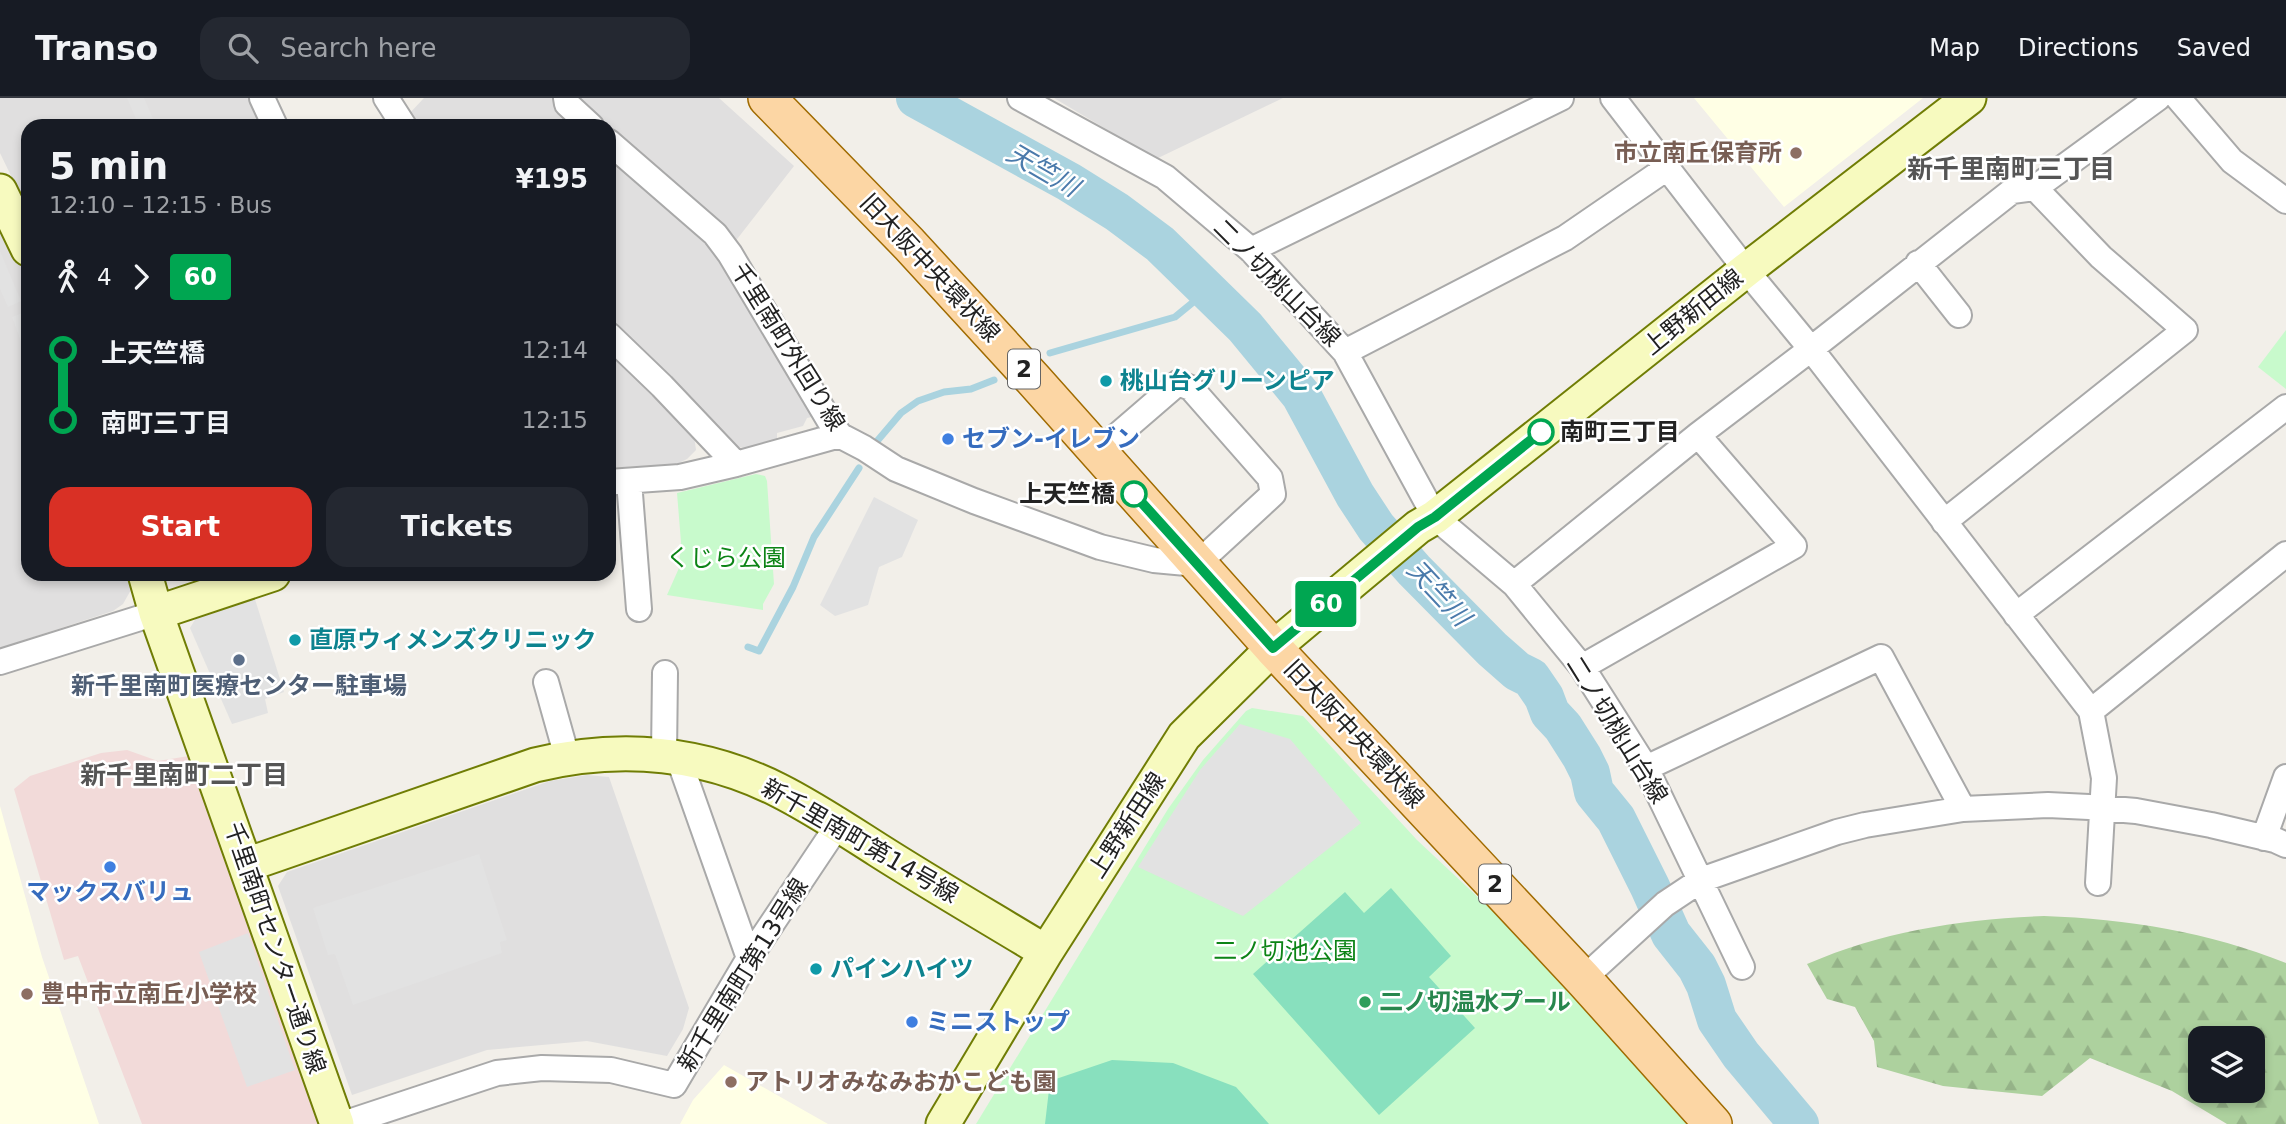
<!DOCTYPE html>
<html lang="en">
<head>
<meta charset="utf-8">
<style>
	body { margin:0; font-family:"DejaVu Sans","Noto Sans JP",sans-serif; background:#242831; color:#f1f3f6; height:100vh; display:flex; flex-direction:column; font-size:26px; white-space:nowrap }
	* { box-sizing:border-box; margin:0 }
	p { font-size:23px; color:#9ea1a6 }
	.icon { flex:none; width:38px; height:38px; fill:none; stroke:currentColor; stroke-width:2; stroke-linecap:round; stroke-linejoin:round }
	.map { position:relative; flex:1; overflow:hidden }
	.sheet { position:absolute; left:21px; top:21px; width:595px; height:462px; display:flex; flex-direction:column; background:#171b24; border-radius:21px; box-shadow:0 4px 10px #0003 }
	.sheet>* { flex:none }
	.badge { padding:0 14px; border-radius:5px; font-size:24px; line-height:46px }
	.fabs { position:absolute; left:2188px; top:928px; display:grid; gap:14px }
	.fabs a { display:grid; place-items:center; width:77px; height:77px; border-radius:14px; background:#171b24; box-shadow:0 4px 10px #0003; font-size:35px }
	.map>.badge { position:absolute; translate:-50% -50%; box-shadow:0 0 0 4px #fff }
	.legs { display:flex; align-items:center; gap:10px; height:77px; padding:0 28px; font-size:23px }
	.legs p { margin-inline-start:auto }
	.summary { display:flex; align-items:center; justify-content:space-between; height:119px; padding:0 28px }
	h1 { font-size:38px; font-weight:700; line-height:52px }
	.cta { display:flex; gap:14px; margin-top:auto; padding:14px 28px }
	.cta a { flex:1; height:80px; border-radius:21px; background:#d93025; color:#fff; font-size:28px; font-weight:700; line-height:80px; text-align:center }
	.cta a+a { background:#242831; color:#f1f3f6 }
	ul { padding:0 28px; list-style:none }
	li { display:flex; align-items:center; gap:24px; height:70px; font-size:26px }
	li i { display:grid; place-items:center; width:10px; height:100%; margin:0 9px; background:currentColor }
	li i::after { content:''; width:18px; height:18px; margin:-9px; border:5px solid; border-radius:50%; background:#171b24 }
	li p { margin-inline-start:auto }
	li:first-child i { background:linear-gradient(#0000 50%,currentColor 0) }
	li:last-child i { background:linear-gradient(currentColor 50%,#0000 0) }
	header { display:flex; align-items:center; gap:42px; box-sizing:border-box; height:98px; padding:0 35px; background:#171b24; border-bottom:2px solid #363941 }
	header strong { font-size:33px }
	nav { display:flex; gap:38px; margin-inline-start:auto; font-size:24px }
	.search { width:490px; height:63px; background:#242831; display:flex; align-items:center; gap:18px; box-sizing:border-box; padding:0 24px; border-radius:21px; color:#9ea1a6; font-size:26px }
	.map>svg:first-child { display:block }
	.residential { fill:#e0dfdf }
	.commercial { fill:#f2dad9 }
	.education { fill:#ffffe5 }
	.forest { fill:url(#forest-firs); fill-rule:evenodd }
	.park { fill:#c8facc }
	.pitch { fill:#88e0be }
	.parking { fill:#e2e2e2 }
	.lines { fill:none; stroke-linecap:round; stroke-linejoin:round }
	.stream { stroke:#aad3df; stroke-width:7 }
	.river { stroke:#aad3df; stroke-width:40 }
	.street-casing { stroke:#a9a9a9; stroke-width:28 }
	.secondary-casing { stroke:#707d05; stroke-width:37 }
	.primary-casing { stroke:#a06b00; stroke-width:40 }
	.street { stroke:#fff; stroke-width:24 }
	.secondary { stroke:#f7fabf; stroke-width:33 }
	.primary { stroke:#fcd6a4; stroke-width:37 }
	.line-1-casing { stroke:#fff; stroke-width:16 }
	.line-1 { stroke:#00a651; stroke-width:10 }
	.education-dot { fill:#8d6e63; stroke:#fff; stroke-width:2.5 }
	.culture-dot { fill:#0f9aa8; stroke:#fff; stroke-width:2.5 }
	.stop-1-dot { fill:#fff; stroke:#00a651; stroke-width:3.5 }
	.shop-dot { fill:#3f7fe0; stroke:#fff; stroke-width:2.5 }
	.service-dot { fill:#5c6f8a; stroke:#fff; stroke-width:2.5 }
	.leisure-dot { fill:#2e9e5b; stroke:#fff; stroke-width:2.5 }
	.labels { text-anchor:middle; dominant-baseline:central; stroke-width:5; stroke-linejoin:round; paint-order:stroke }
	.shield { fill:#fff; stroke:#646464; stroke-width:2 }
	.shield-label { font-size:23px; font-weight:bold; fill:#222 }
	.education-label { font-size:24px; font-weight:bold; fill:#785e54; stroke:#fff; text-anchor:start }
	.street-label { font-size:24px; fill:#222; stroke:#fff }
	.culture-label { font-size:24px; font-weight:bold; fill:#0d838f; stroke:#fff; text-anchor:start }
	.stop-label { font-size:24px; font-weight:bold; fill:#222; stroke:#fff; text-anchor:start }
	.shop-label { font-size:24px; font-weight:bold; fill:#366cbe; stroke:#fff; text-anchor:start }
	.park-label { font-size:24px; fill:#0c8416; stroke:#fff }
	.service-label { font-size:24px; font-weight:bold; fill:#4e5e75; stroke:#fff }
	.leisure-label { font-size:24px; font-weight:bold; fill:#27864d; stroke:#fff; text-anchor:start }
	.neighbourhood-label { font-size:26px; font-weight:bold; fill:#555; stroke:#fff }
	.water-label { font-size:26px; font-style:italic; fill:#4a7aab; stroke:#fff }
</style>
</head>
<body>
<header>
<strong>Transo</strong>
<div class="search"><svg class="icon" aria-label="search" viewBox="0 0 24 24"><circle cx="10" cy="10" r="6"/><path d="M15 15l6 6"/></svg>Search here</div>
<nav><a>Map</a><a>Directions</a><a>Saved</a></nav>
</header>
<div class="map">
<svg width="2286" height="1026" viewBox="0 0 2286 1026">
	<defs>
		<pattern id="forest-firs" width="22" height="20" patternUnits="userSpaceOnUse" patternTransform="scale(1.75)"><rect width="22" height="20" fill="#add19e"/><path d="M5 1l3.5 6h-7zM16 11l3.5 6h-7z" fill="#95b388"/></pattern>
	</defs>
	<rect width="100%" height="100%" fill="#f2efe9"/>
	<!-- residential -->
	<path class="residential" d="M 0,0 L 249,0 L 263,28 L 28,28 L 28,113 L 0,55 Z
		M 424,0 L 554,0 L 557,14 L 574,28 L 418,28 L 408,17 Z
		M 579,0 L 719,0 L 794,68 L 734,145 Z
		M 1054,0 L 1283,0 L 1156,61 Z
		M 609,58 L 711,151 L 811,315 L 812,319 L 807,320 L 803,328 L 777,335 L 777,341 L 745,350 L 737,349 L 609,221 Z
		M 0,121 L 28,184 L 28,476 L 131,476 L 132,490 L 123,506 L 113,513 L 0,550 Z
		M 609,253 L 694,338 L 696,352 L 687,361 L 677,366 L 609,370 Z
		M 587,677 L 609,679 L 689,910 L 683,931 L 667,958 L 587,943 L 487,952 L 352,997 L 278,788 L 287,774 L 550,683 Z"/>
	<!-- commercial -->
	<path class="commercial" d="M 127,652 L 158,663 L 195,657 L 324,1026 L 142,1026 L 78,858 L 64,862 L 14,691 L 30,678 L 101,655 Z"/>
	<!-- education -->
	<path class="education" d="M 1694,0 L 1923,0 L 1784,109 Z
		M 0,708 L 42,859 L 99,1026 L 0,1026 Z
		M 724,967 L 828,1026 L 680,1026 L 693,1002 Z"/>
	<!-- forest -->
	<path class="forest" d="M 2044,818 C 2127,821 2209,834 2286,865 L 2286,1026 L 2227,1026 L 2172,993 L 2090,960 L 2042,998 L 1943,988 L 1877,969 L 1874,943 L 1855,909 L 1827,901 L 1807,866 C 1883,833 1962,821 2044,818 ZM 2200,940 L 2252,940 L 2252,992 L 2200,992 Z"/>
	<!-- park -->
	<path class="park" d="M 2286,232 L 2286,291 L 2258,269 Z
		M 756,376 L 765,378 L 767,383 L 774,486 L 763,506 L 763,512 L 667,497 L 679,470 L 681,444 L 677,395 Z
		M 1252,610 L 1303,618 L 1417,742 L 1531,849 L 1691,1026 L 976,1026 L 1168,711 L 1203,662 L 1246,613 Z"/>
	<!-- pitch -->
	<path class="pitch" d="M 1391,790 L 1451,858 L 1429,879 L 1475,930 L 1379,1017 L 1253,876 L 1345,794 L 1364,815 Z
		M 1112,962 L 1173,965 L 1236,989 L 1269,1026 L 1045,1026 L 1050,983 Z"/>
	<!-- parking -->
	<path class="parking" d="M 127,0 L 144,0 L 156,28 L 139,28 Z
		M 0,153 L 21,203 L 8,209 L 0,191 Z
		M 27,213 L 28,216 L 28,263 L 12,219 Z
		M 874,399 L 918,422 L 902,459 L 879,469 L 868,507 L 835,518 L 820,507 Z
		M 254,498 L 284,594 L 265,601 L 268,615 L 232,626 L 190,530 L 196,520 L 206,514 Z
		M 1240,626 L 1290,641 L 1361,725 L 1243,818 L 1138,769 L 1200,672 Z
		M 479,756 L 507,842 L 500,844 L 502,855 L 353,907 L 335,856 L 328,857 L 313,810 Z
		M 248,835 L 295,972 L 247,989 L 199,854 Z"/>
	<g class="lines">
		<!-- stream -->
		<path class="stream" d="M 1050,255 L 1175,219 L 1208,192
			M 878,342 L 901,315 L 918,303 L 944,294 L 971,291 L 994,282
			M 748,549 L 759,553 L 793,489 L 814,439 L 859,370"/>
		<!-- river -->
		<path class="river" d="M 916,0 L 1069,84 L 1117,114 L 1160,146 L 1245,229 L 1301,297 L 1355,397 L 1376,429 L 1414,472 L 1492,551 L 1517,573 L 1531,580 L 1544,599 L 1550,615 L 1563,629 L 1582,659 L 1590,675 L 1594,694 L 1616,721 L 1650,789 L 1671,836 L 1697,869 L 1706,887 L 1717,922 L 1741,957 L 1799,1026"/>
		<defs>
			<path id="street" d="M 262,0 L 275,28
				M 386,0 L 404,28
				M 566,0 L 567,6 L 591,28
				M 1020,0 L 1165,79 L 1251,152 L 1345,254 L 1435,419 L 1514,486 L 1582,569 L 1646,670 L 1742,869
				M 1613,0 L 1746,172 L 1811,251 L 2091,613 L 2104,680 L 2098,785
				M 2178,0 L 2232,63 L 2286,103
				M 609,44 L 715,136 L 730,156 L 832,327 L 841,338 L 864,350 L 896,371 L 974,403 L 1100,449 L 1154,462 L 1197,466 L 1273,396 L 1270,380 L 1191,290 L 1178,285 L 1098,354
				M 1251,152 L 1561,0
				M 1918,165 L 1959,217
				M 609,237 L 662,288 L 736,366
				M 1345,254 L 1565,140 L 1667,70
				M 629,383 L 639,511
				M 609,384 L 680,379 L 736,366 L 840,337
				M 1944,424 L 2185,232 L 2101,159 L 2035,90
				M 1514,486 L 1698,337 L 1811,251 L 2012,93 L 2035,90 L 2158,0
				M 2016,517 L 2286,309
				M 0,564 L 156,515
				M 1582,569 L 1794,448 L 1698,337
				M 546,584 L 567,659
				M 2091,613 L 2286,456
				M 664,657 L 665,575
				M 678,659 L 749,860
				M 1646,670 L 1881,559 L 1963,711
				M 2264,740 L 2286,679
				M 1583,881 L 1665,806 L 1701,782 L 1837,734 L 1865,727 L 1963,711 L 2048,707 L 2089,709 L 2136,713 L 2211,727 L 2275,742 L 2286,747
				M 343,1026 L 497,975 L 542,970 L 611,972 L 674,987 L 749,860 L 838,727"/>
			<path id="secondary" d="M 0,93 L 28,151
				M 145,476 L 156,515 L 337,1026
				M 156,515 L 273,476
				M 246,767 L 535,667 C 618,647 700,653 778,692 C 812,709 845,731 878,752 C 933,787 990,820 1046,854
				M 943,1026 L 1046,854 L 1184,638 L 1273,550 L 1418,429 L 1435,419 L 1746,172 L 1969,0"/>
			<path id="primary" d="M 767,0 L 909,146 L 1033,281 L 1273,550 L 1583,881 L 1713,1026"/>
		</defs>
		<!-- street casing -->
		<use href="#street" class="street-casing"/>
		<!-- secondary casing -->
		<use href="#secondary" class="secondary-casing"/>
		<!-- primary casing -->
		<use href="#primary" class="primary-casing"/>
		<!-- street -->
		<use href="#street" class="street"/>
		<!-- secondary -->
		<use href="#secondary" class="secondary"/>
		<!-- primary -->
		<use href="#primary" class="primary"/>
	</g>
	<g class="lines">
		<defs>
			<path id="line-1" d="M 1134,396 L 1273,550 L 1418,429 L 1435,419 L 1541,334"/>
		</defs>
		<!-- line-1 casing -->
		<use href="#line-1" class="line-1-casing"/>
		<!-- line-1 -->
		<use href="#line-1" class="line-1"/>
	</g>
	<!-- markers -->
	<g class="education-dot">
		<circle cx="1796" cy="55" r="7"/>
		<circle cx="27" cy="896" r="7"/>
		<circle cx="731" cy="984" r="7"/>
	</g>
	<g class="culture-dot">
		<circle cx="1106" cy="283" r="7"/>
		<circle cx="295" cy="542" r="7"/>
		<circle cx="816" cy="871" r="7"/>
	</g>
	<g class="stop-1-dot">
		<circle cx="1541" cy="334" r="12"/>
		<circle cx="1134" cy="396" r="12"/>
	</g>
	<g class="shop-dot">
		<circle cx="948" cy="341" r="7"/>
		<circle cx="110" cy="769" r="7"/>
		<circle cx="912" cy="924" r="7"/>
	</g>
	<circle class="service-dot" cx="239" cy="562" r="7"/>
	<circle class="leisure-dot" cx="1365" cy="904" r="7"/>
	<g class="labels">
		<!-- shield labels -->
		<g class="shield">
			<rect x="1008" y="251.5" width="32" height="39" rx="5"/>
			<rect x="1479" y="766.5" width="32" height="39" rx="5"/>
		</g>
		<g class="shield-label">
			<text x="1024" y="271">2</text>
			<text x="1495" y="786">2</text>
		</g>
		<!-- education labels -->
		<g class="education-label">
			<text x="1782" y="55" text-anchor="end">市立南丘保育所</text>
			<text x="41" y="896">豊中市立南丘小学校</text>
			<text x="745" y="984">アトリオみなみおかこども園</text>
		</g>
		<!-- street labels -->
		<g class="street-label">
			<text transform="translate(930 170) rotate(47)">旧大阪中央環状線</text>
			<text transform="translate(1277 185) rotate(45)">二ノ切桃山台線</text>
			<text transform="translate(1693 214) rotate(-39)">上野新田線</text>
			<text transform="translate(788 249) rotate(58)">千里南町外回り線</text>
			<text transform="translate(1617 632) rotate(58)">二ノ切桃山台線</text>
			<text transform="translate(1354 636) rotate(47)">旧大阪中央環状線</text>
			<text transform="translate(1127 727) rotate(-57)">上野新田線</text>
			<text transform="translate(860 743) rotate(30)">新千里南町第14号線</text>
			<text transform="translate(275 850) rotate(71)">千里南町センター通り線</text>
			<text transform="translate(743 877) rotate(-58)">新千里南町第13号線</text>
		</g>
		<!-- culture labels -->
		<g class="culture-label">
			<text x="1120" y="283">桃山台グリーンピア</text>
			<text x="309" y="542">直原ウィメンズクリニック</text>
			<text x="830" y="871">パインハイツ</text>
		</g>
		<!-- stop labels -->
		<g class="stop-label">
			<text x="1560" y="334">南町三丁目</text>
			<text x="1115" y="396" text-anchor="end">上天竺橋</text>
		</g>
		<!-- shop labels -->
		<g class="shop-label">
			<text x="962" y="341">セブン-イレブン</text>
			<text x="110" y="794" text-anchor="middle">マックスバリュ</text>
			<text x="926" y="924">ミニストップ</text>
		</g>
		<!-- park labels -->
		<g class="park-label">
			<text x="726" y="460">くじら公園</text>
			<text x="1285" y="853">二ノ切池公園</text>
		</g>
		<!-- service labels -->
		<g class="service-label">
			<text x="239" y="588">新千里南町医療センター駐車場</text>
		</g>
		<!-- leisure labels -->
		<g class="leisure-label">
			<text x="1379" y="904">二ノ切温水プール</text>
		</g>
		<!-- neighbourhood labels -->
		<g class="neighbourhood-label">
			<text x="2011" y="71">新千里南町三丁目</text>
			<text x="184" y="677">新千里南町二丁目</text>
		</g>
		<!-- water labels -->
		<g class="water-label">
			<text transform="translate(1043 72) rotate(30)">天竺川</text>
			<text transform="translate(1439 495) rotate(47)">天竺川</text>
		</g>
	</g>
</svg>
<div class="fabs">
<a><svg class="icon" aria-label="layers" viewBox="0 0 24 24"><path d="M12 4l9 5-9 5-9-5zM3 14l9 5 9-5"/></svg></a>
</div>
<b class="badge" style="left:1326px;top:506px;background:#00a651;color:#fff">60</b>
<section class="sheet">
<div class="summary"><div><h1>5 min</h1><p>12:10 – 12:15 · Bus</p></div><b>¥195</b></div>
<div class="legs"><svg class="icon" aria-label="walk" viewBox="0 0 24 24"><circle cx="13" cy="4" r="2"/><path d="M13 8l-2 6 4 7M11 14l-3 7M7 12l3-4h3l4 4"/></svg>4<svg class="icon" aria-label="forward" viewBox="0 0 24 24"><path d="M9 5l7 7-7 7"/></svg><b class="badge" style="background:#00a651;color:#fff">60</b></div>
<ul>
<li><i style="color:#00a651"></i><b>上天竺橋</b><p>12:14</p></li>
<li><i style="color:#00a651"></i><b>南町三丁目</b><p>12:15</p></li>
</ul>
<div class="cta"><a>Start</a><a>Tickets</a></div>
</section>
</div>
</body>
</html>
